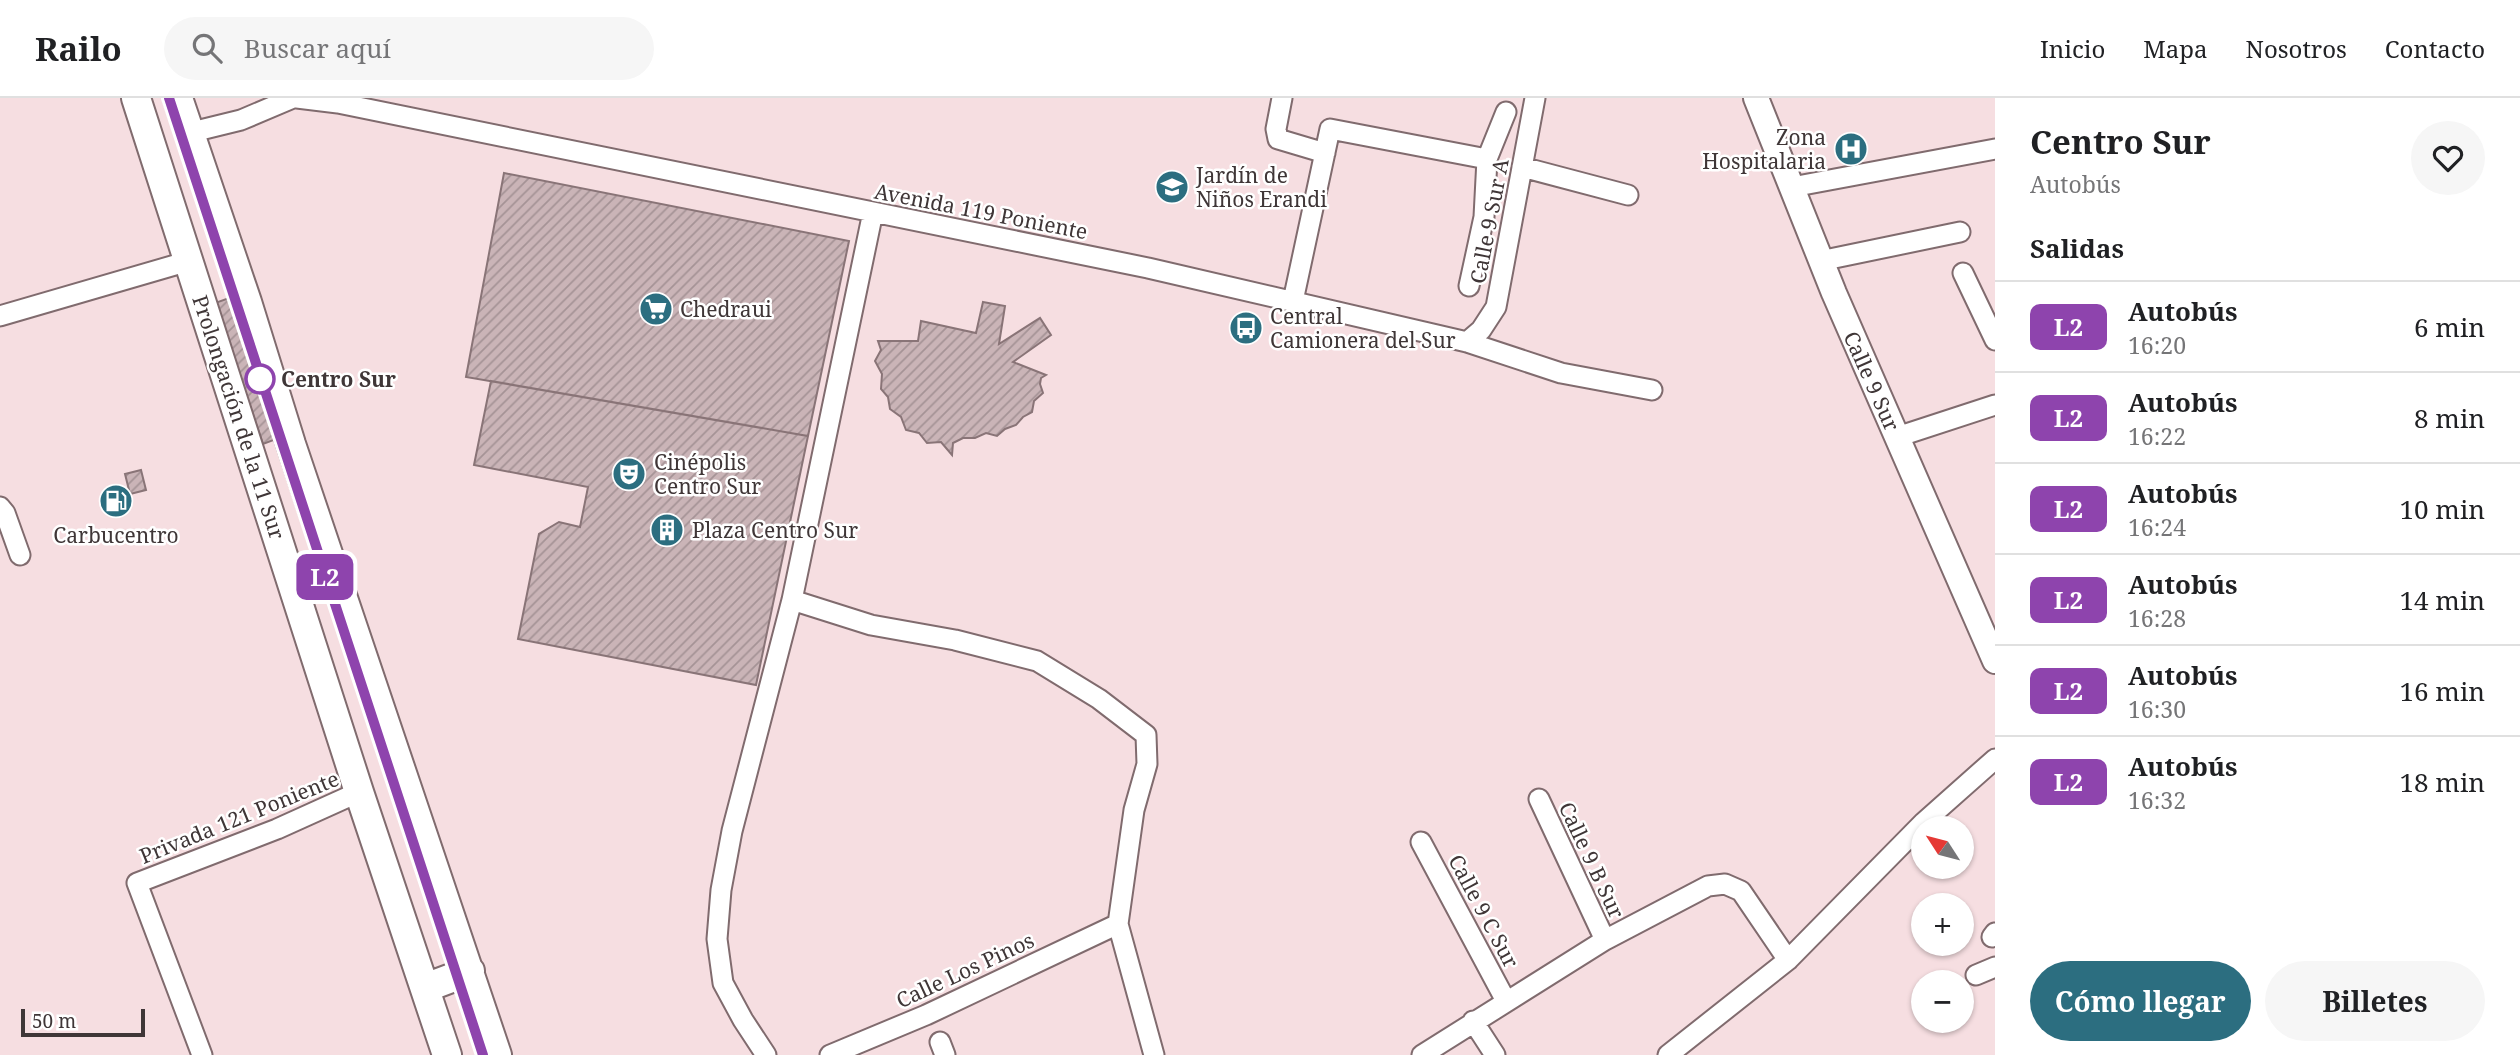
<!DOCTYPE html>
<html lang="es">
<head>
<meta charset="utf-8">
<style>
	body { margin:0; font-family:"Noto Serif",serif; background:#f6f6f6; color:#202124; height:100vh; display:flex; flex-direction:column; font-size:26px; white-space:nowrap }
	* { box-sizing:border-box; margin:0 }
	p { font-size:23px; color:#757577 }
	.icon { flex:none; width:38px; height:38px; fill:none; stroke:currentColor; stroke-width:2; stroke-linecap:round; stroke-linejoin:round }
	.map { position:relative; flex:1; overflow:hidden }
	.sheet { display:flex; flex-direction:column; background:#fff; width:525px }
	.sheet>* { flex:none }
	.badge { padding:0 14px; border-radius:10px; font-size:24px; line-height:46px }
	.needle { width:46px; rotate:306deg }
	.buttons { position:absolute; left:1911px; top:718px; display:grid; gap:14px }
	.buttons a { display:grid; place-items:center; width:63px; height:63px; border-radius:50%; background:#fff; box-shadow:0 2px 5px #0004; font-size:35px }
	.scale { position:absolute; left:21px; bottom:18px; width:124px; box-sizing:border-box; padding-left:7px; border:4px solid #3f3637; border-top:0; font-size:19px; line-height:24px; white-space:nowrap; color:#3f3637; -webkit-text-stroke:5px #fff; paint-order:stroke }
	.map>.badge { position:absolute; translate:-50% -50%; box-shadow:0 0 0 4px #fff }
	h2 { padding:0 35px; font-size:26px; line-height:63px }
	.round { display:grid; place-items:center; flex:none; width:74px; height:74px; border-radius:37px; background:#f6f6f6 }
	.summary { display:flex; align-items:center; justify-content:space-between; height:119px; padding:0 35px }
	h1 { font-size:33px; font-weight:700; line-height:52px }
	.action { display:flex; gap:14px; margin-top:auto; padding:14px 35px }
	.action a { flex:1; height:80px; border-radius:42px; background:#2c6e80; color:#fff; font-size:28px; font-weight:700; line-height:80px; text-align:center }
	.action a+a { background:#f6f6f6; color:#202124 }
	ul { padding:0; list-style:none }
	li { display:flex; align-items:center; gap:21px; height:91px; padding:0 35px; border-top:2px solid #e0e0e0 }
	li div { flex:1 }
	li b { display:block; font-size:26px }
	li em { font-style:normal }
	li .badge { min-width:77px; font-weight:700; text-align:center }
	header { display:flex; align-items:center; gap:42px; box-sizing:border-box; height:98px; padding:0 35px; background:#fff; border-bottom:2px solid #e0e0e0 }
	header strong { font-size:33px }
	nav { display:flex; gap:38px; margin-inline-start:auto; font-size:24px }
	.search { width:490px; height:63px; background:#f6f6f6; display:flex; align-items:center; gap:18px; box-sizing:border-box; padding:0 24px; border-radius:38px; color:#757577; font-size:26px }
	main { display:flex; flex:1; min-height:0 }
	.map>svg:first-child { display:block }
	.building { fill:url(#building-hatch); stroke:#897477; stroke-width:2 }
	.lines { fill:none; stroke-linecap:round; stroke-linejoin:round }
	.minor-casing { stroke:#806b6e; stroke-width:23 }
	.tertiary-casing { stroke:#806b6e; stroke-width:28 }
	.secondary-casing { stroke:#806b6e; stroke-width:32 }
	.minor { stroke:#fff; stroke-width:19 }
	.tertiary { stroke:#fff; stroke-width:24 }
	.secondary { stroke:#fff; stroke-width:28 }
	.line-casing { stroke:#fff; stroke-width:16 }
	.line { stroke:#8e44ad; stroke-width:10 }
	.stop-dot { fill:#fff; stroke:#8e44ad; stroke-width:3.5 }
	.labels { text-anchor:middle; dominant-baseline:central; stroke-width:5; stroke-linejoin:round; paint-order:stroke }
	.poi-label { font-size:21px; fill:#3f3637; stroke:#fff; text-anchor:start }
	.street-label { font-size:21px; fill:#3f3637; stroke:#fff }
	.stop-label { font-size:21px; font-weight:bold; fill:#3f3637; stroke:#fff; text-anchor:start }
</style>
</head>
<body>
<header>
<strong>Railo</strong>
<div class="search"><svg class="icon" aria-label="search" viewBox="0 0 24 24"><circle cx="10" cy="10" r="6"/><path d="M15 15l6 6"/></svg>Buscar aquí</div>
<nav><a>Inicio</a><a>Mapa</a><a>Nosotros</a><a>Contacto</a></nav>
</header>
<main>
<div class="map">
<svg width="1995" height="957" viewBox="0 0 1995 957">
	<defs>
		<pattern id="building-hatch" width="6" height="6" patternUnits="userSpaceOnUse" patternTransform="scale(1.75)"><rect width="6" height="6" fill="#cab4b7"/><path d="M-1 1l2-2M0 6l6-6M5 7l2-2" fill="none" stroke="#a59396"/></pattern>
	</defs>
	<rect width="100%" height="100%" fill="#f6dee1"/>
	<!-- building -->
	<path class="building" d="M 504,75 L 849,143 L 808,338 L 466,279 Z
		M 232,199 L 279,340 L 263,346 L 215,205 Z
		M 983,204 L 1005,208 L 999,246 L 1040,220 L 1051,237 L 1013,264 L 1046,277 L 1041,280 L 1040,286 L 1043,295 L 1034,303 L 1032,314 L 1023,319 L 1016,327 L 1005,331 L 997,338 L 986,335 L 975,340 L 963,340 L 953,345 L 952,357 L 941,344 L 927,345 L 919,335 L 906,332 L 901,319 L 890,311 L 888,299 L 881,291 L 882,276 L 875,263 L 881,252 L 878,243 L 918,243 L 921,223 L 976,235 Z
		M 491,283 L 808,338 L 756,587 L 518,541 L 539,436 L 559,424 L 580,429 L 588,389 L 474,367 Z
		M 141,372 L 146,392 L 130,396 L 125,376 Z
		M 121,390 L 126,411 L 110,415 L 105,394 Z"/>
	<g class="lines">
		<defs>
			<path id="minor" d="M 297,0 L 338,5 L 1148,170 L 1467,244 L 1561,275 L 1652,292
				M 1282,0 L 1276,31 L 1278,41 L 1325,55
				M 188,35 L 241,22 L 293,0
				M 1522,69 L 1628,97
				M 1792,89 L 1995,51
				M 1820,163 L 1960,134
				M 1963,175 L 1995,242
				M 1469,188 L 1484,119 L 1487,61 L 1506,14
				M 1293,203 L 1330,31 L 1487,61
				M 0,218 L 189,163
				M 1467,244 L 1481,232 L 1496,209 L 1535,0
				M 1897,339 L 1995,307
				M 0,409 L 5,415 L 20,457
				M 792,502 L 871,527 L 955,542 L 1037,563 L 1099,601 L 1146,637 L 1147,666 L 1134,712 L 1118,826 L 1154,957
				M 1539,701 L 1605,842
				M 1421,744 L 1506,903
				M 1992,839 L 1995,835
				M 1976,877 L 1995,869
				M 1473,923 L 1495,957
				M 940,944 L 945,957
				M 202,957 L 137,785 L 277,731 L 359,694
				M 766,957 L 743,922 L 723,885 L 717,841 L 721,792 L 732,733 L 792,502 L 873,114
				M 830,957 L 926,917 L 1118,826
				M 1422,957 L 1605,842 L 1708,788 L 1725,786 L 1741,793 L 1788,862
				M 1668,957 L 1788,862 L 1924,724 L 1995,661"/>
			<path id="tertiary" d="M 1756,0 L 1834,195 L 1995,563"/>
			<path id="secondary" d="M 136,0 L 359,694 L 447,957
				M 178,0 L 247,204 L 291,346 L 497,957
				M 425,890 L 470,873"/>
		</defs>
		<!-- minor casing -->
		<use href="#minor" class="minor-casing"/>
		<!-- tertiary casing -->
		<use href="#tertiary" class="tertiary-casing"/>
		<!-- secondary casing -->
		<use href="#secondary" class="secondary-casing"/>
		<!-- minor -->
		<use href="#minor" class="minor"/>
		<!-- tertiary -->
		<use href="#tertiary" class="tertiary"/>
		<!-- secondary -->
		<use href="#secondary" class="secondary"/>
	</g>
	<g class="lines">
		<defs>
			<path id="line" d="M 169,0 L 483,957"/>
		</defs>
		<!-- line casing -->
		<use href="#line" class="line-casing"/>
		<!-- line -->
		<use href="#line" class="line"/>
	</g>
	<!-- icons -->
	<defs>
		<symbol id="hospital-disc" viewBox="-11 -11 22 22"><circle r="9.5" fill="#2c6e80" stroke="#fff"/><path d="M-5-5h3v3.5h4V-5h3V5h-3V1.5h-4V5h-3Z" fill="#fff"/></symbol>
		<symbol id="school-disc" viewBox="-11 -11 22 22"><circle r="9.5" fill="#2c6e80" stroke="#fff"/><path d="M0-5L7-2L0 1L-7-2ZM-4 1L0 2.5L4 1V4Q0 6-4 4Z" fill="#fff"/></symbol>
		<symbol id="supermarket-disc" viewBox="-11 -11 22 22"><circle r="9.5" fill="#2c6e80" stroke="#fff"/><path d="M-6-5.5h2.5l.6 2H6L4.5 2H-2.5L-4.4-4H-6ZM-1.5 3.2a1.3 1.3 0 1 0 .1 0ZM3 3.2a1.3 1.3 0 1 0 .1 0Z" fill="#fff"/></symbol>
		<symbol id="bus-disc" viewBox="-11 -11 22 22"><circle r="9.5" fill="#2c6e80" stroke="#fff"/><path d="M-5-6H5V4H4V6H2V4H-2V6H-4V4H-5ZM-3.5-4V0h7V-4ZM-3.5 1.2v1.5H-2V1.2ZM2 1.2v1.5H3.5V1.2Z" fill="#fff"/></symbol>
		<symbol id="theatre-disc" viewBox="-11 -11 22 22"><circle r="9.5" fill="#2c6e80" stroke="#fff"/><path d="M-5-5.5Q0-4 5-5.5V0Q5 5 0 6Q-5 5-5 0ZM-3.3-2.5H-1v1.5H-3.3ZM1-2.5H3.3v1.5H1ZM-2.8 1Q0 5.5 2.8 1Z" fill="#fff"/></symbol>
		<symbol id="fuel-disc" viewBox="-11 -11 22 22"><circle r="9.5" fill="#2c6e80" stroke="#fff"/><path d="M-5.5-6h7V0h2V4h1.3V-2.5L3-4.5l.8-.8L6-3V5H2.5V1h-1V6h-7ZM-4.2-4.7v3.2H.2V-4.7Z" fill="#fff"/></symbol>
		<symbol id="building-disc" viewBox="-11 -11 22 22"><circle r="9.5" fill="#2c6e80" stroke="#fff"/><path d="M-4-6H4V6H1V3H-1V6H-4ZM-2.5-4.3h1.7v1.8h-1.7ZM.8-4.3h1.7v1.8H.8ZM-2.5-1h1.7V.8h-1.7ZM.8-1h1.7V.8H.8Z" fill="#fff"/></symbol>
	</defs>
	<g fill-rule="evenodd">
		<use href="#hospital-disc" x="1832" y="32" width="38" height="38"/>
		<use href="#school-disc" x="1153" y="70" width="38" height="38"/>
		<use href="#supermarket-disc" x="637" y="192" width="38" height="38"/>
		<use href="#bus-disc" x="1227" y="211" width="38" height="38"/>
		<use href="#theatre-disc" x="610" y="357" width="38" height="38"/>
		<use href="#fuel-disc" x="97" y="384" width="38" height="38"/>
		<use href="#building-disc" x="648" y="413" width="38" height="38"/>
	</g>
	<!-- markers -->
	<circle class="stop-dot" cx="260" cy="281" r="14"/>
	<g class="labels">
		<!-- poi labels -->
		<g class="poi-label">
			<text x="1826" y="39" text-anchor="end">Zona<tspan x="1826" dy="24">Hospitalaria</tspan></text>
			<text x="1196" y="77">Jardín de<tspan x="1196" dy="24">Niños Erandi</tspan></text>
			<text x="680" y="211">Chedraui</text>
			<text x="1270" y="218">Central<tspan x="1270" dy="24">Camionera del Sur</tspan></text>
			<text x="654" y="364">Cinépolis<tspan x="654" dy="24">Centro Sur</tspan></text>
			<text x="692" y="432">Plaza Centro Sur</text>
			<text x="116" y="437" text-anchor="middle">Carbucentro</text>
		</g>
		<!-- street labels -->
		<g class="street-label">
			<text transform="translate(981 113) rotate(11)">Avenida 119 Poniente</text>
			<text transform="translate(1489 123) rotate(-79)">Calle 9 Sur A</text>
			<text transform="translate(1872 283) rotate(66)">Calle 9 Sur</text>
			<text transform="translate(239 319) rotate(72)">Prolongación de la 11 Sur</text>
			<text transform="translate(239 719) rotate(-22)">Privada 121 Poniente</text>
			<text transform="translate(1592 762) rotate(65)">Calle 9 B Sur</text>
			<text transform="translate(1484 813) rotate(62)">Calle 9 C Sur</text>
			<text transform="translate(965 872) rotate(-25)">Calle Los Pinos</text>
		</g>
		<!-- stop labels -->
		<g class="stop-label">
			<text x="281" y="281">Centro Sur</text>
		</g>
	</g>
</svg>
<div class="buttons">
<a><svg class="needle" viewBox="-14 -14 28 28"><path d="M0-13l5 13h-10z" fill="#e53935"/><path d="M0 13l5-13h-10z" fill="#757577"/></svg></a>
<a>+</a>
<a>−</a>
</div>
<div class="scale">50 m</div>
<b class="badge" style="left:325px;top:479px;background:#8e44ad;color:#fff">L2</b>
</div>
<section class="sheet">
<div class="summary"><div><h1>Centro Sur</h1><p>Autobús</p></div><a class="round"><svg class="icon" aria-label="heart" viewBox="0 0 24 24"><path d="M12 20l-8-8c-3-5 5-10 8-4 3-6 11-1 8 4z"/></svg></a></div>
<h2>Salidas</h2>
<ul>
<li><span class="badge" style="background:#8e44ad;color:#fff">L2</span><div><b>Autobús</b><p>16:20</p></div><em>6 min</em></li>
<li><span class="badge" style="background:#8e44ad;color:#fff">L2</span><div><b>Autobús</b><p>16:22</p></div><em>8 min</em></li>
<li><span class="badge" style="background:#8e44ad;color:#fff">L2</span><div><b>Autobús</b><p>16:24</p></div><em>10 min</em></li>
<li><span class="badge" style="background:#8e44ad;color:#fff">L2</span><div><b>Autobús</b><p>16:28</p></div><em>14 min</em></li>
<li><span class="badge" style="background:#8e44ad;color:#fff">L2</span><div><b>Autobús</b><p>16:30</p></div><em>16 min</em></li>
<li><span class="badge" style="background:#8e44ad;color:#fff">L2</span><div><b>Autobús</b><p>16:32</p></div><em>18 min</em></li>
</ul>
<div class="action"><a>Cómo llegar</a><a>Billetes</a></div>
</section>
</main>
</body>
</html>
